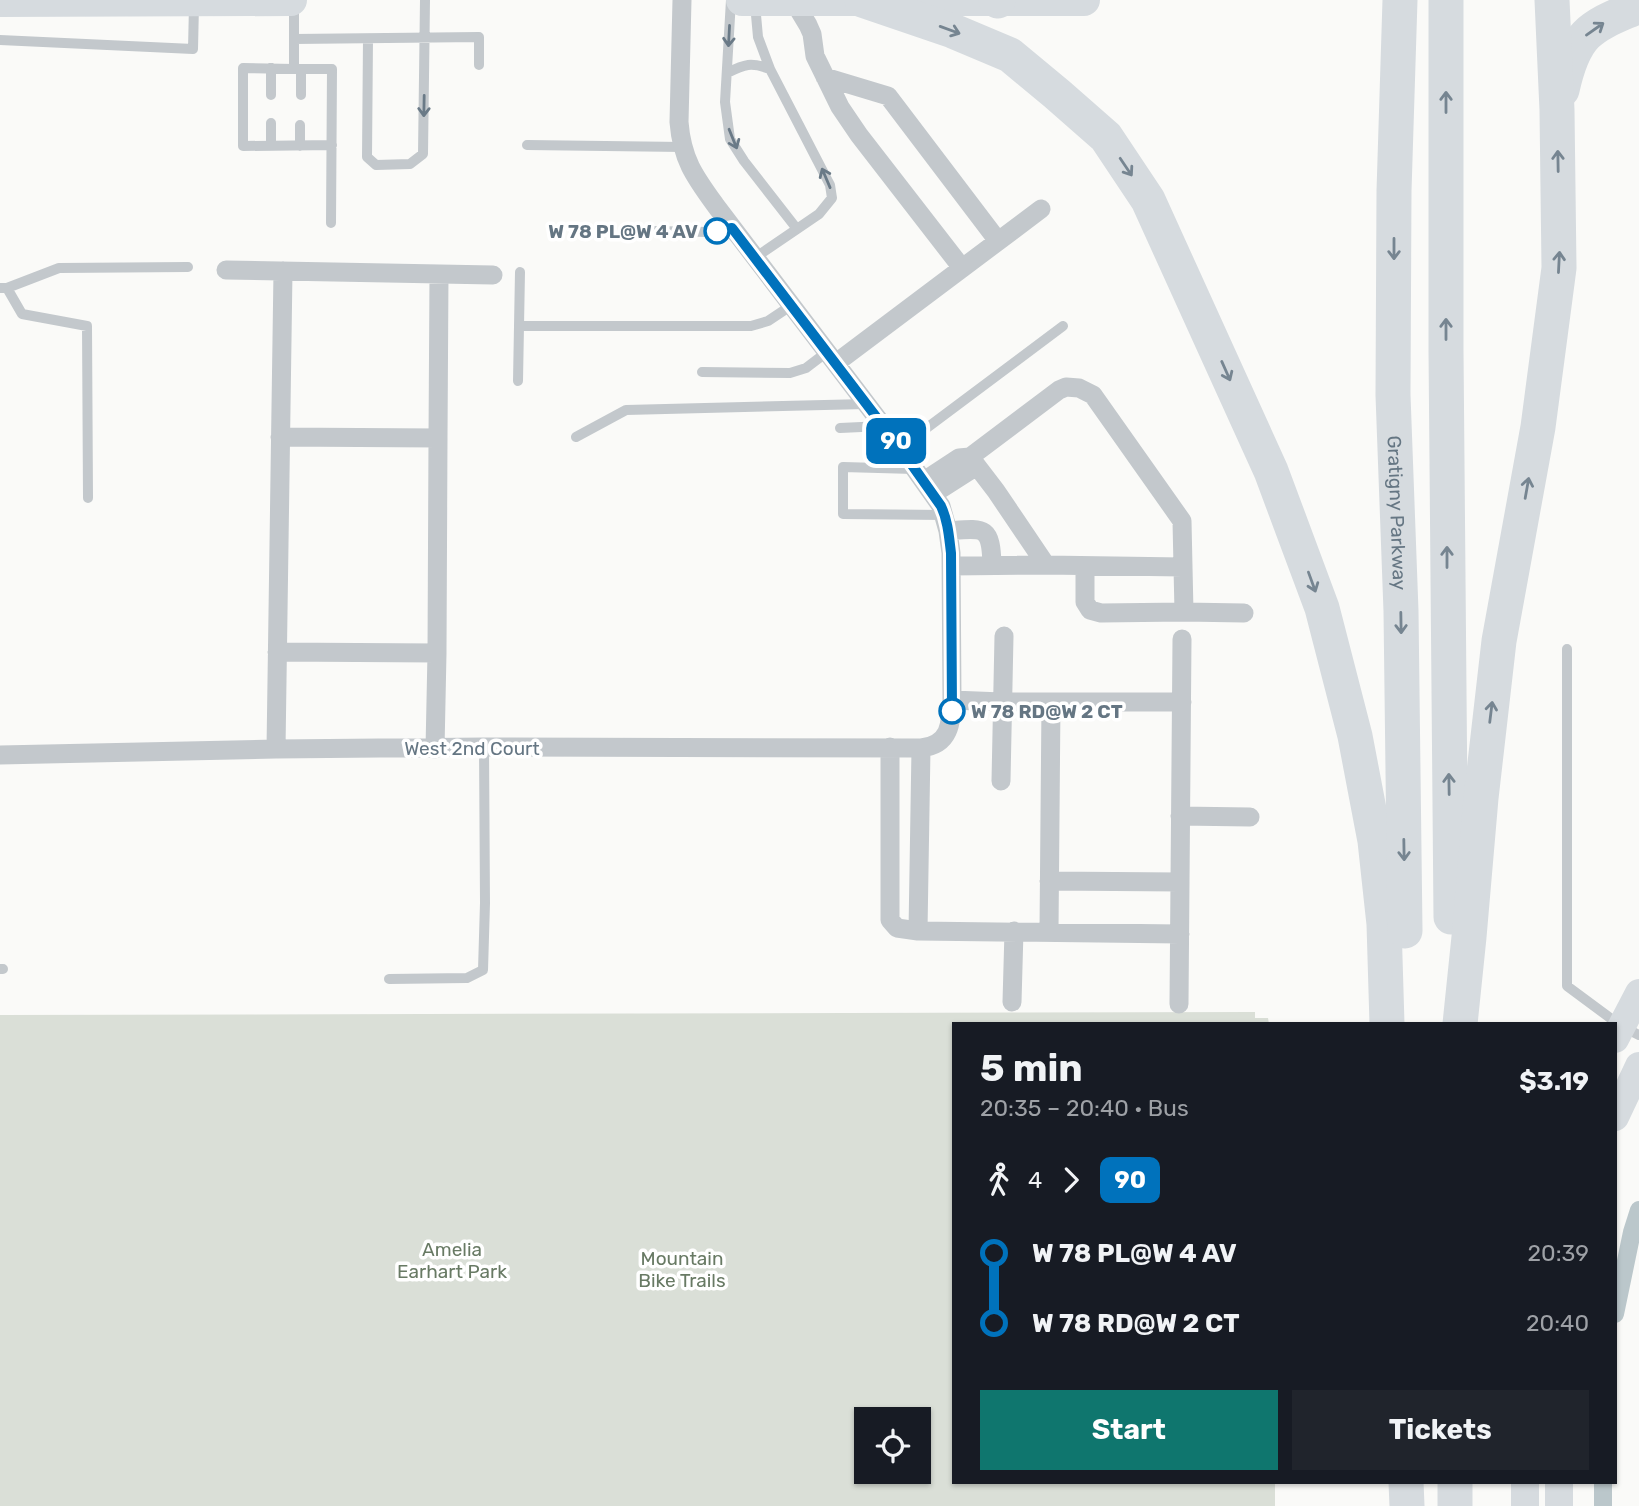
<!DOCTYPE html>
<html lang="en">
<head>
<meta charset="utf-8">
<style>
	body { margin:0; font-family:Rubik,sans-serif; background:#20242c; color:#f1f3f6; height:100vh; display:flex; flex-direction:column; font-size:26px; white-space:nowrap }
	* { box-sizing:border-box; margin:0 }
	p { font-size:23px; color:#9ea1a6 }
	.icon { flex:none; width:38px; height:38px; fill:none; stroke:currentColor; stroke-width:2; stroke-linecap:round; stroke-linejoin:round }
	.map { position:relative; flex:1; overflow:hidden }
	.panel { position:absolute; left:952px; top:1022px; width:665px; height:462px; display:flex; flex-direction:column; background:#171b24; border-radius:0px; box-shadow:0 2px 5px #0004 }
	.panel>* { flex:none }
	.badge { padding:0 14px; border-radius:10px; font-size:24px; line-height:46px }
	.tools { position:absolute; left:854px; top:1407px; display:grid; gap:14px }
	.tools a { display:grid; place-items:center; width:77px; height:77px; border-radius:0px; background:#171b24; box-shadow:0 2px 5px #0004; font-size:35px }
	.map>.badge { position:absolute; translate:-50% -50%; box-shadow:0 0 0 4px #fff }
	.legs { display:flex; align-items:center; gap:10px; height:77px; padding:0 28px; font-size:23px }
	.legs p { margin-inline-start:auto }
	.overview { display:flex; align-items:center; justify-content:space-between; height:119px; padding:0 28px }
	h1 { font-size:38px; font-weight:700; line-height:52px }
	.button { display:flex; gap:14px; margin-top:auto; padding:14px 28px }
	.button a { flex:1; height:80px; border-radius:0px; background:#0f766e; color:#fff; font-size:28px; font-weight:700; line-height:80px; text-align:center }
	.button a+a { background:#20242c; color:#f1f3f6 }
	ul { padding:0 28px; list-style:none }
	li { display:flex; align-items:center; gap:24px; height:70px; font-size:26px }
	li i { display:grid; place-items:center; width:10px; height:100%; margin:0 9px; background:currentColor }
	li i::after { content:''; width:18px; height:18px; margin:-9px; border:5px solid; border-radius:50%; background:#171b24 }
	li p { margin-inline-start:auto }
	li:first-child i { background:linear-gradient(#0000 50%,currentColor 0) }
	li:last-child i { background:linear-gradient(currentColor 50%,#0000 0) }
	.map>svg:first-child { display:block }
	.green { fill:#dadfd7; fill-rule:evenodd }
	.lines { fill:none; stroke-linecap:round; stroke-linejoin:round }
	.canal { stroke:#bbc7cb; stroke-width:18 }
	.lane { stroke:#c3c8cc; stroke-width:10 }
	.street { stroke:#c3c8cc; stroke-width:19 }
	.secondary { stroke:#d6dbdf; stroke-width:28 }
	.primary { stroke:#d6dbdf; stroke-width:32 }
	.highway { stroke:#d6dbdf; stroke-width:35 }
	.oneway { stroke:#768591 }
	.oneway2 { stroke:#6a7a87 }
	.line-1-casing { stroke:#fff; stroke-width:16 }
	.line-1 { stroke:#0072bc; stroke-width:10 }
	.stop-1-dot { fill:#fff; stroke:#0072bc; stroke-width:3.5 }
	.labels { text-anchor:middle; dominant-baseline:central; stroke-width:7; stroke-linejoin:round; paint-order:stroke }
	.stop-label { font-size:19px; font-weight:bold; fill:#657683; stroke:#fff; text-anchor:end }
	.street-label { font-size:19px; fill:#657683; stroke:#fff }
	.park-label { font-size:19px; fill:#687a64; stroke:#fff }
</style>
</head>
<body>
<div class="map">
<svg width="1639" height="1506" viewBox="0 0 1639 1506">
	<rect width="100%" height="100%" fill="#fafaf8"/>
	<!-- green -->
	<path class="green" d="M 1255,1012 L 1255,1018 L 1268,1018 L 1269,1024 L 954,1024 L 954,1482 L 1275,1482 L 1275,1506 L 0,1506 L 0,1015 ZM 866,1419 L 919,1419 L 919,1472 L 866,1472 Z"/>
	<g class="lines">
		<!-- canal -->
		<path class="canal" d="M 1615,1314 L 1632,1232 L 1639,1210
			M 1603,1506 L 1603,1482"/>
		<!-- lane -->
		<path class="lane" d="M 731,0 L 725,102 L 730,139 L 744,161 L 797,229
			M 294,4 L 294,69 L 332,69 L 331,223
			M 755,4 L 758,37 L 770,69 L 830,185 L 832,198 L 819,214 L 756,257
			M 294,39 L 479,37 L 479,65
			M 368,39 L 367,157 L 376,165 L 410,164 L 423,154 L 425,0
			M 0,40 L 193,49 L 194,5
			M 294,69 L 243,68 L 243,146 L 332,145
			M 727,73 C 745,64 751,62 770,69
			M 271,95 L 271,68
			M 301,95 L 301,69
			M 271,123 L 271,145
			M 527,145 L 683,147
			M 300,146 L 300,125
			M 653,231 L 709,232 L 732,227
			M 0,288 L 7,288 L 22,314 L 87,326 L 88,498
			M 7,288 L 59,268 L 188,267
			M 519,326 L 520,272
			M 702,372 L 790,373 L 806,368 L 827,352
			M 518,381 L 519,326 L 751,326 L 768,321 L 792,305
			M 840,428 L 883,426
			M 576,437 L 626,410 L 866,404
			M 900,448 L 1063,326
			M 914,469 L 843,467 L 843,514 L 944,515
			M 1567,649 L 1567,986 L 1621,1026 L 1639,1035
			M 0,969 L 3,969
			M 389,979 L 467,978 L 483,970 L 485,903 L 484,747"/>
		<!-- street -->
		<path class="street" d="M 793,0 L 808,25 L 812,34 L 815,56 L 840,107 L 859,135 L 962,268
			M 825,77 L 888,96 L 998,241
			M 226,270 L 493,275
			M 836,363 L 1041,209
			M 1066,387 L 1079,388 L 1093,395 L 1182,521 L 1183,567 L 1046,565 L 996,491 L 970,457 L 1059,390 Z
			M 438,438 L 439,274
			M 924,481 L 959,458 L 970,457 L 969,471 L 933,494
			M 948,531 C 984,528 991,525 992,565
			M 951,566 L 1046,565
			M 1085,566 L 1085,602 L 1090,610 L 1101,613 L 1184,612 L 1183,567
			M 1184,612 L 1244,613
			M 277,652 L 437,653 L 438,438 L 280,437
			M 952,700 L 1002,702 L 1182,702
			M 890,747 L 890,920 L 897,928 L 918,931 L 1180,934
			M 276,749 L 283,271
			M 435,749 L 437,653
			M 0,755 L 276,749 L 484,747 L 921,748 C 950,745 951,724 952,700 L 951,553 L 948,531 L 941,506 L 900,448 L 716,206 C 695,177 682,160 679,122 L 682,0
			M 1001,781 L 1004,636
			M 1180,816 L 1250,817
			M 1049,881 L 1180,882
			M 918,931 L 921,748
			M 1049,931 L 1051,702
			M 1012,1002 L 1014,931
			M 1179,1004 L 1182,639"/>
		<!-- secondary -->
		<path class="secondary" d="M 1615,1039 L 1639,993
			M 1615,1117 L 1639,1066
			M 1525,1506 L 1525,1482
			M 1559,1506 L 1559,1482"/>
		<!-- primary -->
		<path class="primary" d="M 742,0 L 1084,0
			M 0,1 L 291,0"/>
		<!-- highway -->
		<g class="highway">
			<path d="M 862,0 L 953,31 L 1010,55 L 1057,94 L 1106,137 L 1148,200 L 1271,471 L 1322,608 L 1355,736 L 1375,841 L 1384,924 L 1387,1024"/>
			<path d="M 996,0 L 998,1"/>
			<path id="s1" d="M 1400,0 L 1394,191 L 1393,395 L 1401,611 L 1405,931"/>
			<path d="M 1446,0 L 1446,350 L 1451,917"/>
			<path d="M 1562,90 C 1566,72 1573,48 1586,35 C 1600,21 1622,14 1639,6"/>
			<path d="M 1460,1024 L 1469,937 L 1481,798 L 1499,641 L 1538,427 L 1559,268 L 1557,110 L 1552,0"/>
			<path d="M 1406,1482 L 1407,1506"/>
			<path d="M 1455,1482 L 1455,1506"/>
		</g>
	</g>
	<!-- one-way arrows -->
	<defs><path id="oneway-shaft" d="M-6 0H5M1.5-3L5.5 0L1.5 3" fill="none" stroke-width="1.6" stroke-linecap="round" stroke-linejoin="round" transform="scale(1.75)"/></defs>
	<g class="oneway">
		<use href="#oneway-shaft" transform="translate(1595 29) rotate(-35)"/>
		<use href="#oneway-shaft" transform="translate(950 30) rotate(20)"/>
		<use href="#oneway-shaft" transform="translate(1446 102) rotate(-90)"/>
		<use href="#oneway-shaft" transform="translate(1558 161) rotate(-91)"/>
		<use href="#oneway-shaft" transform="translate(1126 167) rotate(56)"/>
		<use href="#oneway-shaft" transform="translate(1394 249) rotate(90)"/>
		<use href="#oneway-shaft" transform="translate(1559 262) rotate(-87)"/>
		<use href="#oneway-shaft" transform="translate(1446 329) rotate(-90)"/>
		<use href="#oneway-shaft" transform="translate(1226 371) rotate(66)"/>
		<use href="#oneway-shaft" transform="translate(1527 488) rotate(-80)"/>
		<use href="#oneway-shaft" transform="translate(1447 557) rotate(-90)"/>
		<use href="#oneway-shaft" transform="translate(1312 582) rotate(70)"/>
		<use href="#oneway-shaft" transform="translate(1401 623) rotate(89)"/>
		<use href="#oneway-shaft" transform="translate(1491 712) rotate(-83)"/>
		<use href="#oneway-shaft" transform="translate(1449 784) rotate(-91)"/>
		<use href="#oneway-shaft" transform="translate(1404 850) rotate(89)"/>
	</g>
	<g class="oneway2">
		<use href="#oneway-shaft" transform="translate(729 36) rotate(93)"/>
		<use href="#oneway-shaft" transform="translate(424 106) rotate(91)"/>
		<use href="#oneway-shaft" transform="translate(733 139) rotate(68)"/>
		<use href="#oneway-shaft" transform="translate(826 178) rotate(-113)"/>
	</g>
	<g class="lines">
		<defs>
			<path id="line-1" d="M 717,231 L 732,228 L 900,448 L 941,506 C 948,521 949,537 951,553 L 952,711"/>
		</defs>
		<!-- line-1 casing -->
		<use href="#line-1" class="line-1-casing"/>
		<!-- line-1 -->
		<use href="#line-1" class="line-1"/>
	</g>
	<!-- markers -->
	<g class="stop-1-dot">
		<circle cx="717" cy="231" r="12"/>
		<circle cx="952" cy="711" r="12"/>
	</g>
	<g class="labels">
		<!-- stop labels -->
		<g class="stop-label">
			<text x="698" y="231">W 78 PL@W 4 AV</text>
			<text x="971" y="711" text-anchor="start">W 78 RD@W 2 CT</text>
		</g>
		<!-- street labels -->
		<g class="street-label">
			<text stroke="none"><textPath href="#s1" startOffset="513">Gratigny Parkway</textPath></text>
			<text x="472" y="748">West 2nd Court</text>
		</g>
		<!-- park labels -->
		<g class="park-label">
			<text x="452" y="1249">Amelia<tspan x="452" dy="22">Earhart Park</tspan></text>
			<text x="682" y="1258">Mountain<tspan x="682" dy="22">Bike Trails</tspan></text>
		</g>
	</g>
</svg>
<div class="tools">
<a><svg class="icon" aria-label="locate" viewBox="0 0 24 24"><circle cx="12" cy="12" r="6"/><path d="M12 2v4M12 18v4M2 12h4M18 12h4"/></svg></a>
</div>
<b class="badge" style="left:896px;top:441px;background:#0072bc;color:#fff">90</b>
<section class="panel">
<div class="overview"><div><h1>5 min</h1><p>20:35 – 20:40 · Bus</p></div><b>$3.19</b></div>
<div class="legs"><svg class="icon" aria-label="walk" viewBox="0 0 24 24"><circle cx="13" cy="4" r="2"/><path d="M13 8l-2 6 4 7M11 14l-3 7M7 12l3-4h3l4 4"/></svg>4<svg class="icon" aria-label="forward" viewBox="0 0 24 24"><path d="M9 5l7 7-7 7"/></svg><b class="badge" style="background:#0072bc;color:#fff">90</b></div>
<ul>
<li><i style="color:#0072bc"></i><b>W 78 PL@W 4 AV</b><p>20:39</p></li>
<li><i style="color:#0072bc"></i><b>W 78 RD@W 2 CT</b><p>20:40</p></li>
</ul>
<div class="button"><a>Start</a><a>Tickets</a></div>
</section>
</div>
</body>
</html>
